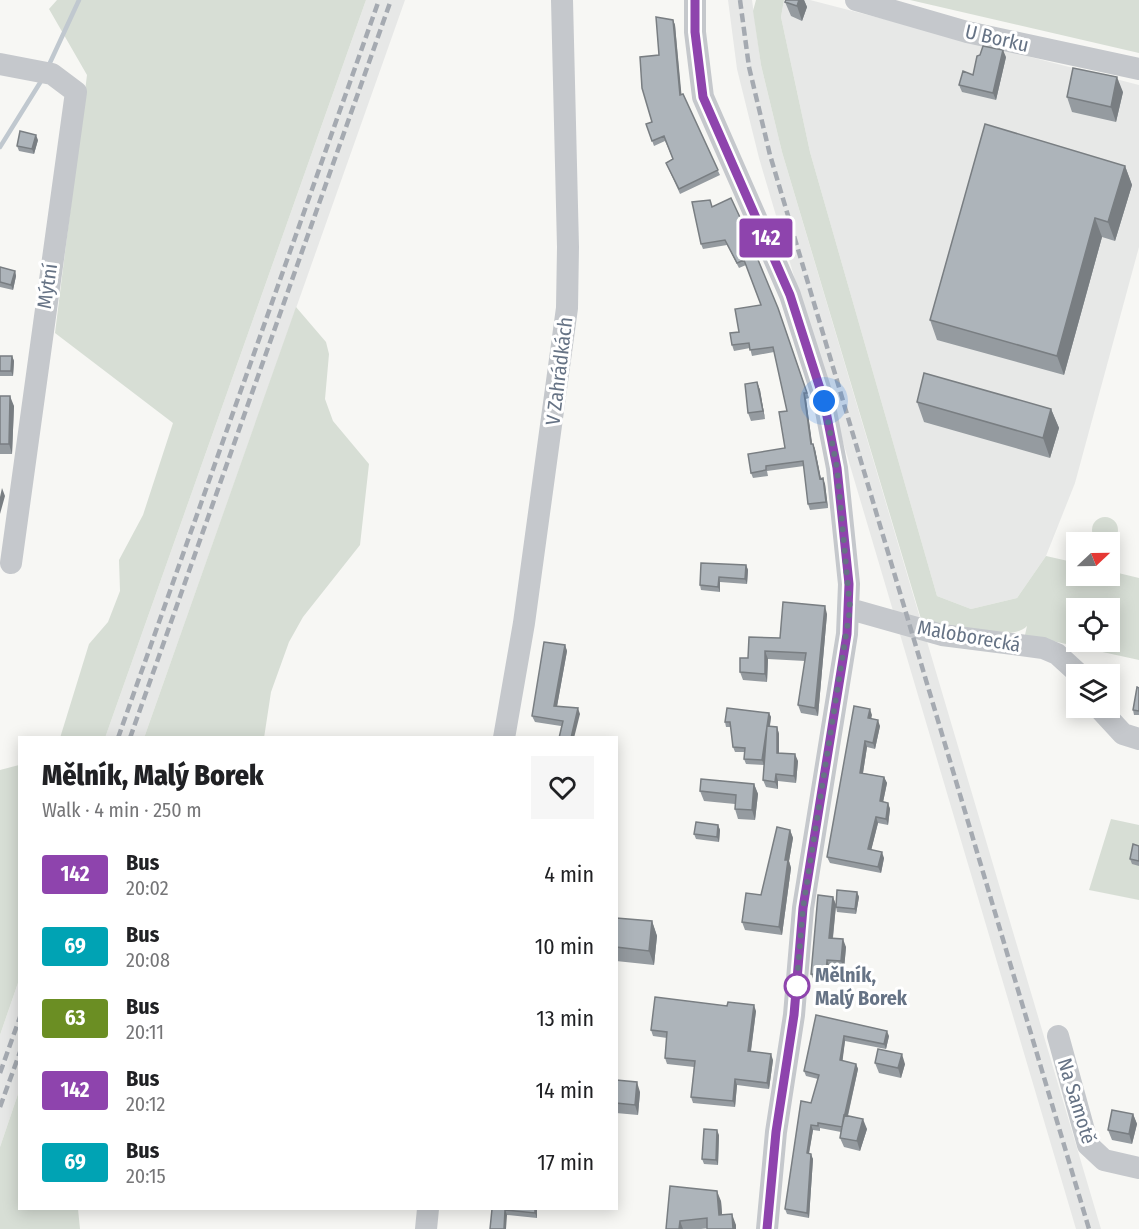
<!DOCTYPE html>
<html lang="en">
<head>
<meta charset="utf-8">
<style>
	body { margin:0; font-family:"Fira Sans Condensed",sans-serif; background:#f6f6f6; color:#202124; height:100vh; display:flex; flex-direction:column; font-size:22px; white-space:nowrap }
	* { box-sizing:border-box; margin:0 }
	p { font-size:20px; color:#757577 }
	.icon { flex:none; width:33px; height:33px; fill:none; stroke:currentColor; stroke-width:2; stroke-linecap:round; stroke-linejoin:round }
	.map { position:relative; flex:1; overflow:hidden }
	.side { position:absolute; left:18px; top:736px; width:600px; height:474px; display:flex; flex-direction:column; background:#fff; border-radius:0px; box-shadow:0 3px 15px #0003 }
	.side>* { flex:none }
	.badge { padding:0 12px; border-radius:4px; font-size:21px; line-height:39px }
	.needle { width:39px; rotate:68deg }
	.controls { position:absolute; left:1066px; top:532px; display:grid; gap:12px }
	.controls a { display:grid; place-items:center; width:54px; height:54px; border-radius:0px; background:#fff; box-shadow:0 3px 15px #0003; font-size:30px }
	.you { position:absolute; width:30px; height:30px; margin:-15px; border:4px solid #fff; border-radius:50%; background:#1a73e8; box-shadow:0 0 0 9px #1a73e833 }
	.map>.badge { position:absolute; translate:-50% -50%; box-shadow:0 0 0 3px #fff }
	.round { display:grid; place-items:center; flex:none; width:63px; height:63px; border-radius:0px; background:#f6f6f6 }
	.summary { display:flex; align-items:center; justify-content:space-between; height:102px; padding:0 24px }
	h1 { font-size:28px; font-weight:800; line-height:45px }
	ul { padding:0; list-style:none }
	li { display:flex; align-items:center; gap:18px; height:72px; padding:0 24px }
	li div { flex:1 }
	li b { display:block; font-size:22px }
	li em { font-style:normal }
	li .badge { min-width:66px; font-weight:700; text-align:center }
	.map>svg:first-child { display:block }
	.built { fill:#e7e8e7 }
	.green { fill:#d7ded5; fill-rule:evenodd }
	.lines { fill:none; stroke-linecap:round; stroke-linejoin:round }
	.stream { stroke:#c0c8cf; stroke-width:4.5 }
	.minor { stroke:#c5c8cc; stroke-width:22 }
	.rail { stroke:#a5aab1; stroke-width:4.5; stroke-dasharray:9 4.5; stroke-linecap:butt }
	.wall { fill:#959ba0 }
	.shaded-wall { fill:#797e82 }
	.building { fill:#adb4ba; stroke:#797e82; stroke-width:1.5 }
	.line-casing { stroke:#fff; stroke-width:14 }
	.line { stroke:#8e44ad; stroke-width:9 }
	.walk { stroke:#667385; stroke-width:6; stroke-dasharray:0 10.8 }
	.stop-dot { fill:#fff; stroke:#8e44ad; stroke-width:3 }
	.labels { text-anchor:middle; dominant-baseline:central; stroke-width:6; stroke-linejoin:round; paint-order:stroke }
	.street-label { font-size:20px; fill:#667385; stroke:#fff }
	.stop-label { font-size:20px; font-weight:bold; fill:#667385; stroke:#fff; text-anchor:start }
</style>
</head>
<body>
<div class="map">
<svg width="1139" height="1229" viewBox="0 0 1139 1229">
	<rect width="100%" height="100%" fill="#f7f7f4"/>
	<!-- built -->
	<path class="built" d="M 366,0 L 405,0 L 144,738 L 105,738 Z
		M 728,0 L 752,0 L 761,65 L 782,152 L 1101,1229 L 1076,1229 L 759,158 L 737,69 Z
		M 784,0 L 810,0 L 1139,85 L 1139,247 L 1075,483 L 1046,556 L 1017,598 L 971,609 L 937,596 L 810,152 L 781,17 Z
		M 19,980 L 19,1091 L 0,1147 L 0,1035 Z"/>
	<!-- green -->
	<path class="green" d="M 57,0 L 366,0 L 105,738 L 60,738 L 89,644 L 108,622 L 120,591 L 119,560 L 143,515 L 173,423 L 55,333 L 87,75 L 49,9 Z
		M 756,0 L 784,0 L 781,17 L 810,152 L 937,596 L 971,609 L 1017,598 L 1046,556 L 1077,563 L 1077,576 L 1110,576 L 1110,571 L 1139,578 L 1139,660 L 1025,635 L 1027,626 C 1010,644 942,625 921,619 L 782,152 L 761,65 L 753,11 ZM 1077,609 L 1110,609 L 1110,642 L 1077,642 Z
		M 911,0 L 1139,0 L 1139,53 L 910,0 Z
		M 296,307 L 326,342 L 329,354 L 325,399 L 333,421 L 369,464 L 360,545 L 303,617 L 289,642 L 271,692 L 264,738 L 144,738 Z
		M1092 530a13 13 0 1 1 26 0a13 13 0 1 1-26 0Z
		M 19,765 L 19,980 L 0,1035 L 0,770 Z
		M 1111,819 L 1139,825 L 1139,900 L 1089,890 Z
		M 19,1091 L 20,1209 L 78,1209 L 80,1229 L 0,1229 L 0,1147 Z"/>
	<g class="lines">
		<!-- stream -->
		<path class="stream" d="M 48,67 L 79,0
			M 0,147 L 43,78"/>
		<!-- minor -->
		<path class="minor" d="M 695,0 L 695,32 L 703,97 L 790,295 L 824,401 L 837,468 L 849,584 L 847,634 L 803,908 L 794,1015 L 776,1132 L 767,1229
			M 856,0 L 967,32 L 1139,69
			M 0,64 L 52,74 L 76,92 L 11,563
			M 850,609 L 942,635 L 1043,648 L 1057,654 L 1080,675
			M 1099,708 L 1123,734 L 1139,739
			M 504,738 L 524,623 L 567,308 L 568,247 L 562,0
			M 1058,1036 L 1088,1145 L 1104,1160 L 1139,1168
			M 426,1229 L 428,1209"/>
		<!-- rail -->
		<path class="rail" d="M 740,0 L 749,67 L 770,155 L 1089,1229
			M 118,738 L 379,0
			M 130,738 L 391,0
			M 0,1073 L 20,1017
			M 0,1107 L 20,1052"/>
	</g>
	<!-- wall -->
	<path class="wall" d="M 786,0 L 804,0 L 807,7 L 802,21 L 791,16 L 785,2 Z
		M 673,20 L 675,25 L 681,95 L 720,175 L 680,194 L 666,163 L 673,159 L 665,141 L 654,146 L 646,124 L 652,122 L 659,55 Z
		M 1006,57 L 996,100 L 962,92 L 959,85 L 973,75 Z
		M 1123,92 L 1116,122 L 1072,112 L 1067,97 Z
		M 38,140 L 34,154 L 19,151 L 17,146 Z
		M 1125,166 L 1132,185 L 1115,241 L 1102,237 L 1064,375 L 937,340 L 930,320 Z
		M 712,207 L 778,308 L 809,398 L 806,399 L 812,444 L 813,444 L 815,449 L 821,479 L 825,484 L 828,508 L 810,510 L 808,504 L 804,466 L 767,471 L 768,476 L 753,478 L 751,473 L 785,448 L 787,411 L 774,352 L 752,356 L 750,348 L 734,351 L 732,345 L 739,332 L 761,305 L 746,265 L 739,268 L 727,245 L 703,249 L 701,244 Z
		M 0,267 L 15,271 L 16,276 L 13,290 L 0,287 Z
		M 0,356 L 12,356 L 14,361 L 13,376 L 0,376 Z
		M 757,382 L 760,390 L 765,419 L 751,421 L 748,413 Z
		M 0,396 L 14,406 L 12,454 L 0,454 Z
		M 917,402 L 1051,409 L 1059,428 L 1050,458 L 924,422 Z
		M 746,565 L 748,570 L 747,584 L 720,582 L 720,592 L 701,590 L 700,585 Z
		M 827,614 L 818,716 L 801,713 L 798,705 L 805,661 L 768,659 L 767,682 L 743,680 L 740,672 L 748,658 L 780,638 Z
		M 565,645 L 567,651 L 557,706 L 580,714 L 561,726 L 535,722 L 532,716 Z
		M 1139,688 L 1139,715 L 1134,715 L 1133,710 Z
		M 769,713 L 771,717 L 770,726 L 777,727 L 779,734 L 779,753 L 798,761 L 796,783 L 778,781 L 778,789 L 766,787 L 763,780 L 764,765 L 746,764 L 744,759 L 744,752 L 735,752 L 733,747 L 731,727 L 726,727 L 725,722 Z
		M 872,715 L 871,719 L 880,726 L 875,749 L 867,747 L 863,773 L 884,777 L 887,783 L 883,802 L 888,803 L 890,809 L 888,825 L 878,823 L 871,850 L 884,858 L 881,873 L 830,863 L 827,857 Z
		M 754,784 L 758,794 L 755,820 L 738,819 L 735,809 L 735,804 L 704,801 L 700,791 Z
		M 718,825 L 720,830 L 719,842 L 696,839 L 694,834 Z
		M 790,830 L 793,838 L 789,861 L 791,868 L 782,935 L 745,930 L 742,922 L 761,895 Z
		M 1139,846 L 1139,866 L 1132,864 L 1130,859 Z
		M 857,892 L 859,897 L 856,914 L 837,912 L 836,907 Z
		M 833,897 L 836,905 L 833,938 L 846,947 L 844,969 L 830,968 L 828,982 L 814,981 L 811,974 Z
		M 616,918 L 652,921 L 657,936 L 654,965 L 616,961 Z
		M 756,1011 L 751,1051 L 773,1060 L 769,1089 L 737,1085 L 735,1107 L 693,1103 L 691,1097 L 694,1067 L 667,1064 L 665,1058 L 667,1038 L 653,1036 L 651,1030 Z
		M 816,1015 L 889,1036 L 886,1049 L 845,1041 L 842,1061 L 856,1064 L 858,1069 L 848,1116 L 867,1129 L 860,1151 L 844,1147 L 840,1138 L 841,1132 L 820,1128 L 820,1131 L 813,1130 L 809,1154 L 813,1159 L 809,1218 L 787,1214 L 785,1209 L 818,1079 L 806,1076 L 804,1071 Z
		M 875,1063 L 905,1064 L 901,1078 L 879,1073 Z
		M 616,1080 L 640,1092 L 638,1115 L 616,1113 Z
		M 1133,1114 L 1137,1124 L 1132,1144 L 1112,1140 L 1108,1130 Z
		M 719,1135 L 718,1165 L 704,1164 L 702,1159 Z
		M 670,1186 L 721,1201 L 722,1215 L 736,1225 L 701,1229 L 666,1229 Z
		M 492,1209 L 537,1209 L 537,1218 L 507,1215 Z"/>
	<!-- shaded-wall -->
	<path class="shaded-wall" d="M 799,0 L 804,0 L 807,7 L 802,21 L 797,6 Z
		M 673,20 L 675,25 L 682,100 L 680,95 Z
		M 1003,50 L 1006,57 L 996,100 L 993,93 Z
		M 1117,77 L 1123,92 L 1116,122 L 1111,107 Z
		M 36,135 L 38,140 L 34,154 L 32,149 Z
		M 1125,166 L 1132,185 L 1115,241 L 1108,222 Z
		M 1095,218 L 1102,237 L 1064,375 L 1057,356 Z
		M 15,271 L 16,276 L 13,290 L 11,285 Z
		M 12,356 L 14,361 L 13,376 L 11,371 Z
		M 757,382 L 760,390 L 765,419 L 763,411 Z
		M 804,393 L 806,399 L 813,450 L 811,444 Z
		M 10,396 L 14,406 L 12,454 L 9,444 Z
		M 1051,409 L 1059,428 L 1050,458 L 1043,438 Z
		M 813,444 L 815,449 L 822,484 L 820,479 Z
		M 823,478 L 825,484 L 828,508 L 826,502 Z
		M 2,488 L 5,496 L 0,514 L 0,497 Z
		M 746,565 L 748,570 L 747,584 L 745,579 Z
		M 719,577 L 720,582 L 720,592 L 718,587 Z
		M 825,606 L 827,614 L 818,716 L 815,708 Z
		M 565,645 L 567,651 L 556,712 L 554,706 Z
		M 765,651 L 768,659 L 767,682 L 765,674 Z
		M 578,708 L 580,714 L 574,738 L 571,738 Z
		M 870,709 L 872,715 L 870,724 L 868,718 Z
		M 769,713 L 771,717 L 764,765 L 762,760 Z
		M 878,720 L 880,726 L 875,749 L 873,743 Z
		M 777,727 L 779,734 L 779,760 L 777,753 Z
		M 865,741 L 867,747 L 862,779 L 860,773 Z
		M 795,754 L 798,761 L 796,783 L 794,776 Z
		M 776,774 L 778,781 L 778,789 L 775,782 Z
		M 884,777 L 887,783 L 882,807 L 880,801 Z
		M 754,784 L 758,794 L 755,820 L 752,810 Z
		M 888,803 L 890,809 L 888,825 L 886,819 Z
		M 876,817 L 878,823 L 870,855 L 868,849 Z
		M 718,825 L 720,830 L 719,842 L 717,837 Z
		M 790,830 L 793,838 L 789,861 L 791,868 L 782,935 L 779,927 L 785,860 Z
		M 882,852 L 884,858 L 881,873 L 878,867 Z
		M 857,892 L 859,897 L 856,914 L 855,909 Z
		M 833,897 L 836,905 L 832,945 L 829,938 Z
		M 652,921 L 657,936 L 654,965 L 649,951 Z
		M 843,939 L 846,947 L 844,969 L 841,961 Z
		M 827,960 L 830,968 L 828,982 L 826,975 Z
		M 754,1005 L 756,1011 L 750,1057 L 748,1051 Z
		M 887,1031 L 889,1036 L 886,1049 L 884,1044 Z
		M 844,1036 L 845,1041 L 842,1065 L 840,1060 Z
		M 771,1054 L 773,1060 L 769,1089 L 767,1083 Z
		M 902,1054 L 905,1064 L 901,1078 L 898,1068 Z
		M 856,1064 L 858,1069 L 844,1132 L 842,1127 Z
		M 735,1079 L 737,1085 L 735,1107 L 733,1101 Z
		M 637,1082 L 640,1092 L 638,1115 L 635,1105 Z
		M 1133,1114 L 1137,1124 L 1132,1144 L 1129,1134 Z
		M 863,1119 L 867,1129 L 860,1151 L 857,1141 Z
		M 811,1125 L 813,1130 L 808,1158 L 807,1153 Z
		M 717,1130 L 719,1135 L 718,1165 L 716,1160 Z
		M 811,1154 L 813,1159 L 809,1218 L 807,1213 Z
		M 717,1191 L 721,1201 L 723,1225 L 719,1215 Z
		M 535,1209 L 537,1209 L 537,1218 L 535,1213 Z
		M 505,1210 L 507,1215 L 506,1229 L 504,1229 Z
		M 732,1214 L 736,1225 L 736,1229 L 733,1229 Z
		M 680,1221 L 683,1229 L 679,1229 Z"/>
	<!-- building -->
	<path class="building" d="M 786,0 L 799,0 L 797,6 L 785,2 Z
		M 656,17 L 673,20 L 680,95 L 683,94 L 718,170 L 679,189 L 666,163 L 673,159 L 664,136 L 652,141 L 646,124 L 652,122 L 642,88 L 640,57 L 659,55 Z
		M 983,46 L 1003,50 L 993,93 L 959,85 L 963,71 L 973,75 L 977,56 L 980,55 Z
		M 1073,68 L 1117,77 L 1111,107 L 1067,97 Z
		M 985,124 L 1125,166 L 1108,222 L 1095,218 L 1057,356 L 930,320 Z
		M 20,131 L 36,135 L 32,149 L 17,146 Z
		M 731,198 L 744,226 L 778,308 L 806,390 L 807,393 L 804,393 L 811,444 L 813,444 L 820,479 L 823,478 L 826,502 L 808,504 L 803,461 L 766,466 L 766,470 L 751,473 L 748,454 L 785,448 L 779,412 L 787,411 L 773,347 L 750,350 L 749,343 L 732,345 L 730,333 L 739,332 L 735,309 L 761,305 L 744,260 L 737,263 L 725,240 L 701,244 L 692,202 L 710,200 L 712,207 Z
		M 0,267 L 15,271 L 11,285 L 0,282 Z
		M 0,356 L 12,356 L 11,371 L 0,371 Z
		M 924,373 L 1051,409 L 1043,438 L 917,402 Z
		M 757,382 L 763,411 L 748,413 L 745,384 Z
		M 0,396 L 10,396 L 9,444 L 0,444 Z
		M 701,563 L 746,565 L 745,579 L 719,577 L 718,587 L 700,585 Z
		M 783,602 L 825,606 L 815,708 L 798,705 L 806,653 L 765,651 L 765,674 L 740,672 L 740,658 L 748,658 L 749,637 L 780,638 Z
		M 544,642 L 565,645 L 554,706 L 578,708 L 571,738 L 559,738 L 563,721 L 532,716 Z
		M 1137,687 L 1139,688 L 1139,711 L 1133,710 Z
		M 854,706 L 870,709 L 868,718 L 878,720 L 873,743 L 865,741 L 860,773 L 884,777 L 880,801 L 888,803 L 886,819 L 876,817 L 868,849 L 882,852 L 878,867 L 827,857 Z
		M 727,708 L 769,713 L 762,760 L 744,759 L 745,748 L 733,747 L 730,722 L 725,722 Z
		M 767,726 L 777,727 L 777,753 L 795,754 L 794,776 L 776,774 L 775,782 L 763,780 Z
		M 701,779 L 754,784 L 752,810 L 735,809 L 736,795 L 700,791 Z
		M 696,822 L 718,825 L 717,837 L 694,834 Z
		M 777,827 L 790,830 L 785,860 L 788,860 L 779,927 L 742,922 L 746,893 L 761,895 Z
		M 1133,844 L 1139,846 L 1139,861 L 1130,859 Z
		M 837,890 L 857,892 L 855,909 L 836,907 Z
		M 818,895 L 833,897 L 829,938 L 843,939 L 841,961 L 827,960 L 826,975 L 811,974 Z
		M 616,918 L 652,921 L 649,951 L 616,947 Z
		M 655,997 L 727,1006 L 728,1002 L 754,1005 L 748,1051 L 771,1054 L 767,1083 L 735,1079 L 733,1101 L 691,1097 L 695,1061 L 665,1058 L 667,1032 L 651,1030 Z
		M 816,1015 L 887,1031 L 884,1044 L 844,1036 L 840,1060 L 856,1064 L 842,1127 L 818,1123 L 818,1126 L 811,1125 L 807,1153 L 811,1154 L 807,1213 L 785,1209 L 801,1101 L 811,1103 L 819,1075 L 804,1071 Z
		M 878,1049 L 902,1054 L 898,1068 L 875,1063 Z
		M 616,1080 L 637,1082 L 635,1105 L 616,1103 Z
		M 1112,1110 L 1133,1114 L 1129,1134 L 1108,1130 Z
		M 844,1115 L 863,1119 L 857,1141 L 840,1138 Z
		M 704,1129 L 717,1130 L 716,1160 L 702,1159 Z
		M 670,1186 L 717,1191 L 719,1215 L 732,1214 L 733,1229 L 707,1229 L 707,1218 L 680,1221 L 679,1229 L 666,1229 Z
		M 492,1209 L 535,1209 L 535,1213 L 505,1210 L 504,1229 L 490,1229 Z"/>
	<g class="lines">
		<defs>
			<path id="line" d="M 695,0 L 695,32 L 703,97 L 790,295 L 824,401 L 837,468 L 849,584 L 847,634 L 803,908 L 794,1015 L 776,1132 L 767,1229"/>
		</defs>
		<!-- line casing -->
		<use href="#line" class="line-casing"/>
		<!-- line -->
		<use href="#line" class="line"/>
		<!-- walk -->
		<path class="walk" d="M 797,986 L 796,993 L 803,908 L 850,609 L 837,468 L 824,401"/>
	</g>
	<!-- markers -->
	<circle class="stop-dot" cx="797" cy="986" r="12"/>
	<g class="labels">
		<!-- street labels -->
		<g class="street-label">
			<text transform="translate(997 38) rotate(13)">U Borku</text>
			<text transform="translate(47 286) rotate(-82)">Mýtní</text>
			<text transform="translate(559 371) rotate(-83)">V Zahrádkách</text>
			<text transform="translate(969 636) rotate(10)">Maloborecká</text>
			<text transform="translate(1077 1101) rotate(73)">Na Samotě</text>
		</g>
		<!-- stop labels -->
		<g class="stop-label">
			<text x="815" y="975">Mělník,<tspan x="815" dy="23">Malý Borek</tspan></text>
		</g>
	</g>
</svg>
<div class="controls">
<a><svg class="needle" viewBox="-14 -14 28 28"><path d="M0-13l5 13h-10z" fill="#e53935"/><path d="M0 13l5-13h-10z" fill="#757577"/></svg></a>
<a><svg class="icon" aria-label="locate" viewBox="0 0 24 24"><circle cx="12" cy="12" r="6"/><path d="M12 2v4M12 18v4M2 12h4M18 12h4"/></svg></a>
<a><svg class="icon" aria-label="layers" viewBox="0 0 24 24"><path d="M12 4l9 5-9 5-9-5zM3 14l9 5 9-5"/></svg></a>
</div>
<div class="you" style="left:824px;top:401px"></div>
<b class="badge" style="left:766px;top:238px;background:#8e44ad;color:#fff">142</b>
<section class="side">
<div class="summary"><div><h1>Mělník, Malý Borek</h1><p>Walk · 4 min · 250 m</p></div><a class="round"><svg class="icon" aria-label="heart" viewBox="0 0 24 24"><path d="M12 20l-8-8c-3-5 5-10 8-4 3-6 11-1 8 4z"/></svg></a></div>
<ul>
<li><span class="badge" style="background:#8e44ad;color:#fff">142</span><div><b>Bus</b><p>20:02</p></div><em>4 min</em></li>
<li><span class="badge" style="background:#00a3b4;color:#fff">69</span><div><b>Bus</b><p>20:08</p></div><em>10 min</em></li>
<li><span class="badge" style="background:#6b8e23;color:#fff">63</span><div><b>Bus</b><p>20:11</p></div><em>13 min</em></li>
<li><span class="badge" style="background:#8e44ad;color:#fff">142</span><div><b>Bus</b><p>20:12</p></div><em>14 min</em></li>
<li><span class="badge" style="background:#00a3b4;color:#fff">69</span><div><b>Bus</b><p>20:15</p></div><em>17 min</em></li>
</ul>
</section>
</div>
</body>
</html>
